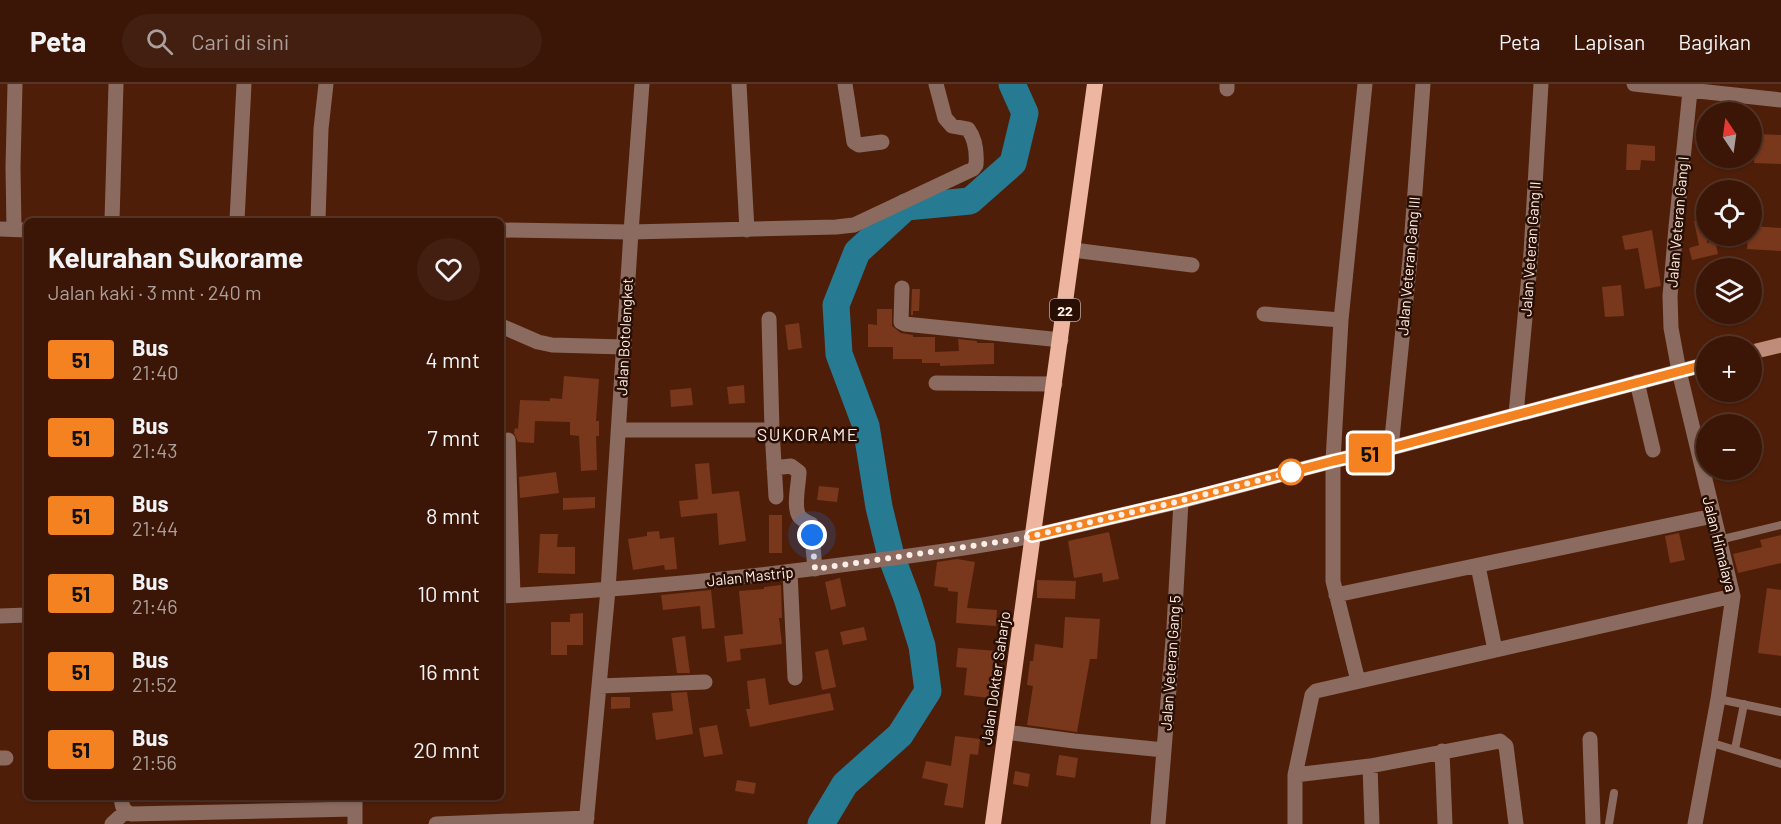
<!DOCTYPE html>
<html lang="id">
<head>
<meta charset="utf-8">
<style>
	body { margin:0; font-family:Barlow,sans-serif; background:#421f11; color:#f1f3f6; height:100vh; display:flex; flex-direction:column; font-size:22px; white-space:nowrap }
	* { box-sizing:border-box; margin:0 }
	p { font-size:20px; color:#ac9f9b }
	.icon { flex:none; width:33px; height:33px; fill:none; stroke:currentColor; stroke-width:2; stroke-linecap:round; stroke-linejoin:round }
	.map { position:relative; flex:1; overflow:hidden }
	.side { position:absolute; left:24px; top:134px; width:480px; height:582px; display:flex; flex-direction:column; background:#3b1607; border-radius:9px; box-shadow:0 2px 4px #0004,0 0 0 2px #543528 }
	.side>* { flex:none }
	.badge { padding:0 12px; border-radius:4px; font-size:21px; line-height:39px }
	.needle { width:39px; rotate:347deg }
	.fabs { position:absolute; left:1696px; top:18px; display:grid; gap:12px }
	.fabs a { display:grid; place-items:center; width:66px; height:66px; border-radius:50%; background:#3b1607; box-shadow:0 2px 4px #0004,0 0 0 2px #543528; font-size:30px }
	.you { position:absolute; width:30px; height:30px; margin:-15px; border:4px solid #fff; border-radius:50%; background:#1a73e8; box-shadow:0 0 0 9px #1a73e833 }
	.map>.badge { position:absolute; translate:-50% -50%; box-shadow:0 0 0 3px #fff }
	.round { display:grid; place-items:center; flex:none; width:63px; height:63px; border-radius:32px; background:#421f11 }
	.headline { display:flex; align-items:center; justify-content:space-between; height:102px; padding:0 24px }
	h1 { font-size:28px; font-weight:700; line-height:45px }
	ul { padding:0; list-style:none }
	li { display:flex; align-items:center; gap:18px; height:78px; padding:0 24px }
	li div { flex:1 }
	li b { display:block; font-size:22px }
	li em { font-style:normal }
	li .badge { min-width:66px; font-weight:700; text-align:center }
	header { display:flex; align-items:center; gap:36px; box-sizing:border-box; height:84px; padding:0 30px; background:#3b1607; border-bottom:2px solid #543528 }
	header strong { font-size:28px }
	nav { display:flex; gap:33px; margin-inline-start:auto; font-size:21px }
	.search { width:420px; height:54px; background:#421f11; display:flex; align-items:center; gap:15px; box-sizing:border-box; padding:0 21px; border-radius:33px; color:#ac9f9b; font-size:22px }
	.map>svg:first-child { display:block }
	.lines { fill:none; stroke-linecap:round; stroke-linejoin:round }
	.river { stroke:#267a92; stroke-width:27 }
	.building { fill:#79371c }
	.service { stroke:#8b6b5f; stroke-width:8 }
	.minor { stroke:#8b6b5f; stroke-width:15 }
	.tertiary { stroke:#8b6b5f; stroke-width:15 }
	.secondary { stroke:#bf8c79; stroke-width:15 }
	.trunk { stroke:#eeb6a0; stroke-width:16 }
	.line-casing { stroke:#fff; stroke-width:14 }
	.line { stroke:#f58220; stroke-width:9 }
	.walk { stroke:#feeee7; stroke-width:6; stroke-dasharray:0 10.8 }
	.stop-dot { fill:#fff; stroke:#f58220; stroke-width:3 }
	.labels { text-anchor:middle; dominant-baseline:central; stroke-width:5; stroke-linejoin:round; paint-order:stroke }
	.shield { fill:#290e04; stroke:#beaba3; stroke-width:1.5 }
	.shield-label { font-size:14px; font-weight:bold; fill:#feeee7 }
	.street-label { font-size:15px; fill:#feeee7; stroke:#290e04 }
	.quarter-label { font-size:18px; letter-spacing:1.5px; fill:#feeee7; stroke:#290e04 }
</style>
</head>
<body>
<header>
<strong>Peta</strong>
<div class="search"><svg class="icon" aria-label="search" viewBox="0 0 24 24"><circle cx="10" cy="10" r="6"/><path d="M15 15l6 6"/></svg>Cari di sini</div>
<nav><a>Peta</a><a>Lapisan</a><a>Bagikan</a></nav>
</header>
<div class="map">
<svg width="1781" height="740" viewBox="0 0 1781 740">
	<rect width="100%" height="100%" fill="#4f1e09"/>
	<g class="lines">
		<!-- river -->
		<path class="river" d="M 821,740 L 845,700 L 900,651 L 928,607 L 922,562 L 907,514 L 891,472 L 879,423 L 866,342 L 839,270 L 836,221 L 857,168 L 906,123 L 970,117 L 1013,79 L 1025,29 L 1012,0"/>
	</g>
	<!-- building -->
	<path class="building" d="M 1756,50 L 1781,51 L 1781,80 L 1754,79 Z
		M 1627,60 L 1655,62 L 1655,77 L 1641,76 L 1640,86 L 1626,86 Z
		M 1707,134 L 1707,159 L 1715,157 L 1718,170 L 1692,176 L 1689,164 L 1699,161 L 1694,137 Z
		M 1752,142 L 1781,144 L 1781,167 L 1747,165 L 1748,152 L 1752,152 Z
		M 1652,146 L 1661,202 L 1645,205 L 1638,164 L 1625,166 L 1622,152 Z
		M 1621,201 L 1624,232 L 1605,233 L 1602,203 Z
		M 912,205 L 920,205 L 919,227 L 913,227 L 913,231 L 911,231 Z
		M 877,225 L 892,225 L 892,242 L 901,249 L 913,251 L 913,253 L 935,253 L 935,268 L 959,267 L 958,255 L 977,257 L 977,259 L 994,259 L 994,280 L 940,282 L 940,279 L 922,279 L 922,275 L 893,275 L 893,263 L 868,263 L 868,240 L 877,241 Z
		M 799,239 L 802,264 L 788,266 L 785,241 Z
		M 564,292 L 599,295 L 596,337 L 599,337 L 599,352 L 596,352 L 597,386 L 581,387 L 579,352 L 570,351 L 570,338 L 535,337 L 534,359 L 518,358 L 514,349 L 515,344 L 518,345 L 520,316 L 550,317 L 550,314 L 562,315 Z
		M 744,301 L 745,319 L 729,320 L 727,303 Z
		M 691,304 L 693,321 L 671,323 L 670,306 Z
		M 709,379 L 712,410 L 739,407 L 746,457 L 719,461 L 717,429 L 681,433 L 679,417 L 698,415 L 695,380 Z
		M 556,388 L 559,409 L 520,414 L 519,393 Z
		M 819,402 L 839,404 L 837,418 L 817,416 Z
		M 595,413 L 595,424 L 563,426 L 563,414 Z
		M 769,431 L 782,431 L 782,469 L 769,469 Z
		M 659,447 L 660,455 L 674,453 L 677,485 L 665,486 L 664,481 L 633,486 L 628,455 L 647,452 L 647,448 Z
		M 1109,448 L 1119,495 L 1103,498 L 1102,489 L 1074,494 L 1068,457 Z
		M 1679,449 L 1685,476 L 1670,479 L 1665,452 Z
		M 540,450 L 558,450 L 557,463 L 575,463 L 575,490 L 538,489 Z
		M 1781,451 L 1781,479 L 1738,489 L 1733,470 L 1762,463 L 1760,456 Z
		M 957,475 L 975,478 L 967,524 L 997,526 L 996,542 L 956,539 L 958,508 L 948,507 L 948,504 L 934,502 L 937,478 Z
		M 840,494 L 846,522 L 831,526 L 825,498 Z
		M 1037,496 L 1076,497 L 1075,515 L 1037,514 Z
		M 781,501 L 782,534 L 779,534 L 782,560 L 740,565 L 741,576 L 727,578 L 724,552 L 743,550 L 739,507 L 764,505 L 764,503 Z
		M 1767,504 L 1781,506 L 1781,572 L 1758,569 Z
		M 711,506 L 715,544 L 702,545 L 700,522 L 663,526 L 661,511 Z
		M 583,529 L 583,561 L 567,561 L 567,571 L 551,571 L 551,538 L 570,538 L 570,530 Z
		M 1065,533 L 1100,535 L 1097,575 L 1090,575 L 1077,648 L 1027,641 L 1033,602 L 1027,601 L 1030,577 L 1033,577 L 1035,560 L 1063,564 Z
		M 864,543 L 867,556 L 843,561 L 840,548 Z
		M 685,552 L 690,589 L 677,589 L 672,554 Z
		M 958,564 L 998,567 L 996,586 L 993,586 L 989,614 L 964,611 L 967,584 L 956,583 Z
		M 828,565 L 836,603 L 822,606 L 815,568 Z
		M 765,594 L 769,621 L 830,609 L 834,626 L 750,643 L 746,625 L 750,625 L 747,597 Z
		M 687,608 L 693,650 L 656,656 L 652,629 L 673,627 L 671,609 Z
		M 611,613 L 630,613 L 630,624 L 611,625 Z
		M 717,641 L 723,670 L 704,673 L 699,644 Z
		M 955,652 L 980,655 L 978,671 L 970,670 L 963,724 L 944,721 L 948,700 L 922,694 L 926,677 L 951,682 Z
		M 1059,671 L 1078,674 L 1075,694 L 1056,691 Z
		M 1015,687 L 1030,690 L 1028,703 L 1013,700 Z
		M 737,696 L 756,699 L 754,710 L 735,707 Z"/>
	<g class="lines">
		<!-- service -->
		<path class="service" d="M 1719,456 L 1781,441
			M 1718,615 L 1781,628
			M 1709,658 L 1781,680
			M 1735,665 L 1744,620
			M 1609,740 L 1614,709"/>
		<!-- minor -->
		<path class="minor" d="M 739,0 L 747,146
			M 845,0 L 854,58 L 859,61 L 882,58
			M 1634,0 L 1781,16
			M 1227,5 L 1227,0
			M 1690,7 L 1676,143 L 1670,212 L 1671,244 L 1679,287 L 1733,512 L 1718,615 L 1695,740
			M 112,136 L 116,0
			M 237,136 L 244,0
			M 318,136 L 321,45 L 326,0
			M 0,145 L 27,146
			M 14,145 L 13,83 L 15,0
			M 501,146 L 631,148 L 836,143 L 854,141 L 973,85 L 976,81 C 977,68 976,56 968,45 L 952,42 L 945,34 L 936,0
			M 1073,166 L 1192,181
			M 902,204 L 901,238 L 905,240 L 1061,256
			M 1264,230 L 1341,236
			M 769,235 L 772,346 L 776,413
			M 501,242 L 538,258 L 552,261 L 624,263
			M 1637,298 L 1653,366
			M 936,299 L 1055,300
			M 1516,330 L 1531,169 L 1541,0
			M 619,346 L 772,346
			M 508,356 L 513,511
			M 1391,364 L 1410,175 L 1423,0
			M 774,384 L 791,382 L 799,388 C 799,399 793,422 799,432 C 802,436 807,438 811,440 L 815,485
			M 1478,482 L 1495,566
			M 790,488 L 795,594
			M 1336,511 L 1713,432
			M 1358,597 L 1333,497 L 1333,377 L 1341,236 L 1365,0
			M 599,602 L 705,598
			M 1005,648 L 1074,657 L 1164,666
			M 1590,655 L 1593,740
			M 1442,667 L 1445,740
			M 0,674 L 6,674
			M 1370,682 L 1372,740
			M 1295,691 L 1370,682 L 1500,657 L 1506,662 L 1516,740
			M 121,712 C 122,721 122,727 131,730 L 354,725
			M 355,712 L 355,740
			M 112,740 L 125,728
			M 436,740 L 587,734
			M 586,740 L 608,506
			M 1158,740 L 1174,543 L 1181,417
			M 1295,740 L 1295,691 L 1312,611 L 1316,607 L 1733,512"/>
		<!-- tertiary -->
		<path class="tertiary" d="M 608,506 L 631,148 L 642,0
			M 501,512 C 620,506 738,495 856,479 C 915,471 974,464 1032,452
			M 0,532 L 27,531"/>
		<!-- secondary -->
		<path class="secondary" d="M 1752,268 L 1781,261
			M 1032,452 L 1181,417 L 1333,377 L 1391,364 L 1707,280"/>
		<!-- trunk -->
		<path class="trunk" d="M 993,740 L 1095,0"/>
	</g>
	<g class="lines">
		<defs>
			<path id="line" d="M 1032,452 L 1180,417 L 1333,377 L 1391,364 L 1707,280"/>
		</defs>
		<!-- line casing -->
		<use href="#line" class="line-casing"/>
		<!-- line -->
		<use href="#line" class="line"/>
		<!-- walk -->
		<path class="walk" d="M 812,451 L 815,485 L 1019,455 L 1180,417 L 1291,388"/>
	</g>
	<!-- markers -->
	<circle class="stop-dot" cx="1291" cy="388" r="12"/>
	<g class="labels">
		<!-- shield labels -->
		<rect class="shield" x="1050" y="215" width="30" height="22" rx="4.5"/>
		<g class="shield-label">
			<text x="1065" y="226">22</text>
		</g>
		<!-- street labels -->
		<g class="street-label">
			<text transform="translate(1677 138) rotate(-85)">Jalan Veteran Gang I</text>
			<text transform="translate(1530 165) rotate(-86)">Jalan Veteran Gang II</text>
			<text transform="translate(1408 182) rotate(-85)">Jalan Veteran Gang III</text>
			<text transform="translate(624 253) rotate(-87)">Jalan Botolengket</text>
			<text transform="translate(1720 460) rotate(76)">Jalan Himalaya</text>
			<text transform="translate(750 492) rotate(-6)">Jalan Mastrip</text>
			<text transform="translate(1170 579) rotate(-86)">Jalan Veteran Gang 5</text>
			<text transform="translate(995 594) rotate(-82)">Jalan Dokter Saharjo</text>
		</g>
		<!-- quarter labels -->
		<g class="quarter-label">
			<text x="808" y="350">SUKORAME</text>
		</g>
	</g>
</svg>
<div class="fabs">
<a><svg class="needle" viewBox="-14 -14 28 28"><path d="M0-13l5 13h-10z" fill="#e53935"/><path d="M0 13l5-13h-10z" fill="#ac9f9b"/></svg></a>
<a><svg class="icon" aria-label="locate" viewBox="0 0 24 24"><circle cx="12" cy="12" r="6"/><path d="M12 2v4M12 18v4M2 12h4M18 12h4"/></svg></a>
<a><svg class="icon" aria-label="layers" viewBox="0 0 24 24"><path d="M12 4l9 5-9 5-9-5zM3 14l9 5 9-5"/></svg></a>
<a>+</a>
<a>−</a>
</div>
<div class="you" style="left:812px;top:451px"></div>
<b class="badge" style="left:1370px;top:369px;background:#f58220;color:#111">51</b>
<section class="side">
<div class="headline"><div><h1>Kelurahan Sukorame</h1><p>Jalan kaki · 3 mnt · 240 m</p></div><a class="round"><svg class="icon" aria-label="heart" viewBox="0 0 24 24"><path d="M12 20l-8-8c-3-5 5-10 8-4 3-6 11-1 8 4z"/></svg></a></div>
<ul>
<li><span class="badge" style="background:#f58220;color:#111">51</span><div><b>Bus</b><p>21:40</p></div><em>4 mnt</em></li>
<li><span class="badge" style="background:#f58220;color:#111">51</span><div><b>Bus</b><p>21:43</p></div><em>7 mnt</em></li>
<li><span class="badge" style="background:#f58220;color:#111">51</span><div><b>Bus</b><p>21:44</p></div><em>8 mnt</em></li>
<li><span class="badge" style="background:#f58220;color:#111">51</span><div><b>Bus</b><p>21:46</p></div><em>10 mnt</em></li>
<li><span class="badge" style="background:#f58220;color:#111">51</span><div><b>Bus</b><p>21:52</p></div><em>16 mnt</em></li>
<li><span class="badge" style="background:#f58220;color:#111">51</span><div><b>Bus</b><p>21:56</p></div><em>20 mnt</em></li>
</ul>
</section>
</div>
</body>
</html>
